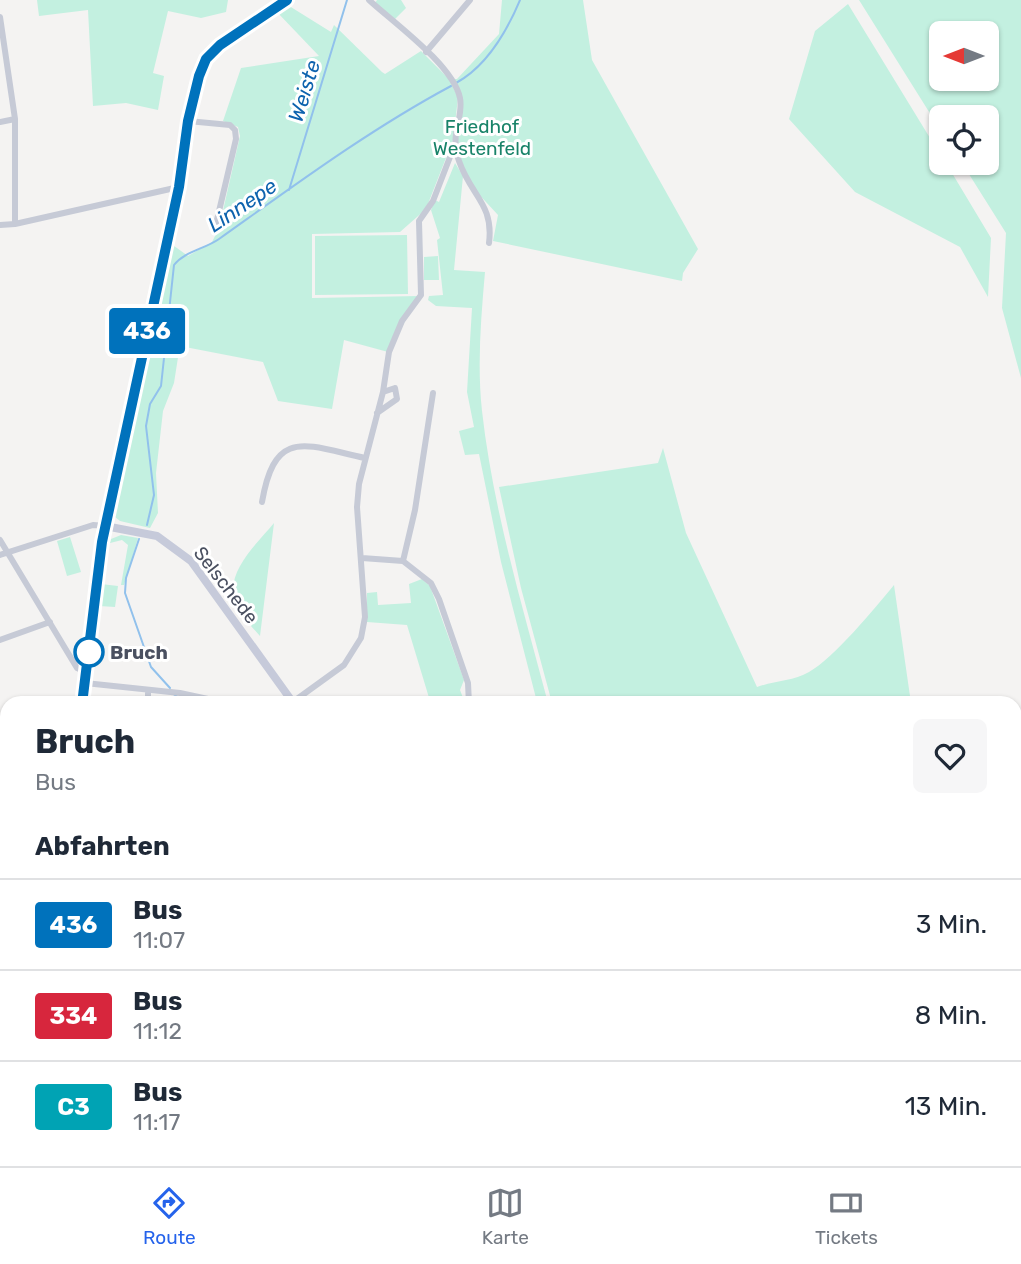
<!DOCTYPE html>
<html lang="de">
<head>
<meta charset="utf-8">
<style>
	body { margin:0; font-family:Rubik,sans-serif; background:#f6f6f7; color:#1f2937; height:100vh; display:flex; flex-direction:column; font-size:26px; white-space:nowrap }
	* { box-sizing:border-box; margin:0 }
	p { font-size:23px; color:#747a83 }
	.icon { flex:none; width:38px; height:38px; fill:none; stroke:currentColor; stroke-width:2; stroke-linecap:round; stroke-linejoin:round }
	.map { position:relative; flex:1; overflow:hidden }
	.panel { position:absolute; left:0px; top:696px; width:1022px; height:471px; display:flex; flex-direction:column; background:#fff; border-radius:21px 21px 0 0; box-shadow:0 2px 5px #0004 }
	.panel>* { flex:none }
	.badge { padding:0 14px; border-radius:5px; font-size:24px; line-height:46px }
	.needle { width:46px; rotate:270deg }
	.controls { position:absolute; left:929px; top:21px; display:grid; gap:14px }
	.controls a { display:grid; place-items:center; width:70px; height:70px; border-radius:10px; background:#fff; box-shadow:0 2px 5px #0004; font-size:35px }
	.map>.badge { position:absolute; translate:-50% -50%; box-shadow:0 0 0 4px #fff }
	h2 { padding:0 35px; font-size:26px; line-height:63px }
	.round { display:grid; place-items:center; flex:none; width:74px; height:74px; border-radius:10px; background:#f6f6f7 }
	.head { display:flex; align-items:center; justify-content:space-between; height:119px; padding:0 35px }
	h1 { font-size:33px; font-weight:700; line-height:52px }
	ul { padding:0; list-style:none }
	li { display:flex; align-items:center; gap:21px; height:91px; padding:0 35px; border-top:2px solid #e0e1e3 }
	li div { flex:1 }
	li b { display:block; font-size:26px }
	li em { font-style:normal }
	li .badge { min-width:77px; font-weight:700; text-align:center }
	.tab-bar { display:flex; justify-content:space-around; align-items:center; height:98px; border-top:2px solid #e0e1e3; background:#fff; font-size:19px; color:#747a83 }
	.tab-bar a { display:grid; justify-items:center; gap:4px }
	.tab-bar .current { color:#2563eb }
	.map>svg:first-child { display:block }
	.green { fill:#c3f0e0; fill-rule:evenodd }
	.lines { fill:none; stroke-linecap:round; stroke-linejoin:round }
	.stream { stroke:#91c1ec; stroke-width:2 }
	.street { stroke:#c6cad6; stroke-width:6 }
	.secondary { stroke:#c6cada; stroke-width:8 }
	.line-casing { stroke:#fff; stroke-width:16 }
	.line { stroke:#0072bc; stroke-width:10 }
	.stop-dot { fill:#fff; stroke:#0072bc; stroke-width:3.5 }
	.labels { text-anchor:middle; dominant-baseline:central; stroke-width:6; stroke-linejoin:round; paint-order:stroke }
	.park-label { font-size:19px; fill:#198369; stroke:#fff }
	.street-label { font-size:19px; fill:#4a5060; stroke:#fff }
	.stop-label { font-size:19px; font-weight:bold; fill:#4a5060; stroke:#fff; text-anchor:start }
	.water-label { font-size:21px; font-style:italic; fill:#0e63ae; stroke:#fff }
</style>
</head>
<body>
<div class="map">
<svg width="1021" height="1166" viewBox="0 0 1021 1166">
	<rect width="100%" height="100%" fill="#f4f3f2"/>
	<!-- green -->
	<path class="green" d="M 37,0 L 228,0 L 226,12 L 201,18 L 168,11 L 153,73 L 164,76 L 158,110 L 126,103 L 93,106 L 88,10 L 39,16 Z
		M 377,0 L 401,0 L 406,8 L 394,20 L 375,3 Z
		M 502,0 L 583,0 L 592,60 L 698,249 L 683,273 L 682,281 L 493,241 L 498,215 L 473,188 L 460,161 L 457,148 L 461,111 L 453,79 L 457,79 L 499,34 Z
		M 859,0 L 1021,0 L 1021,378 L 1002,308 L 1006,233 L 962,163 L 987,163 L 987,117 L 942,117 L 941,131 ZM 942,33 L 987,33 L 987,79 L 942,79 Z
		M 286,4 L 331,32 L 334,25 L 382,72 L 385,74 L 421,51 L 450,80 L 458,98 L 453,140 L 426,209 L 400,232 L 312,234 L 312,298 L 419,296 L 388,352 L 344,340 L 332,409 L 278,401 L 263,362 L 185,347 L 179,351 L 174,383 L 163,411 L 156,473 L 158,513 L 150,528 L 120,521 L 115,517 L 114,503 L 170,243 L 188,256 L 212,242 L 219,228 L 240,136 L 238,127 L 223,121 L 241,68 L 319,56 L 276,11 Z
		M 848,4 L 941,156 L 942,163 L 946,163 L 991,238 L 988,297 L 960,247 L 855,192 L 789,119 L 815,31 Z
		M 455,163 L 463,176 L 454,270 L 485,272 C 481,318 477,365 482,411 C 493,510 523,608 548,703 L 533,703 L 537,702 L 501,562 L 479,454 L 465,455 L 459,431 L 474,427 L 467,392 L 472,308 L 436,306 L 428,300 L 429,296 L 443,295 L 437,240 L 440,238 L 431,210 L 435,200 L 439,202 Z
		M 407,235 L 408,294 L 315,295 L 315,236 Z
		M 438,256 L 439,280 L 424,280 L 424,257 Z
		M 663,448 L 686,533 L 757,687 C 774,681 793,681 809,672 C 833,659 876,607 894,585 L 911,703 L 552,703 L 521,588 L 499,487 L 658,463 Z
		M 274,523 L 260,636 C 252,627 241,616 236,605 C 223,573 256,545 274,523 Z
		M 121,535 L 138,538 L 124,585 L 121,585 L 128,545 L 122,540 L 110,543 L 111,539 Z
		M 70,537 L 81,572 L 67,576 L 57,541 Z
		M 422,579 L 430,586 L 464,680 L 460,690 L 465,703 L 422,703 L 430,701 L 407,625 L 367,622 L 367,593 L 377,592 L 378,605 L 411,603 L 409,584 Z
		M 101,584 L 118,586 L 115,607 L 99,606 Z
		M 0,880 L 7,883 L 7,905 L 0,917 Z
		M 1015,1048 L 1021,1055 L 1021,1166 L 948,1166 L 945,1160 L 1015,1160 Z
		M 25,1160 L 343,1160 L 332,1166 L 17,1166 Z
		M 462,1160 L 579,1160 L 582,1166 L 465,1166 Z"/>
	<g class="lines">
		<!-- stream -->
		<path class="stream" d="M 456,83 C 487,66 507,31 520,0
			M 289,190 L 347,0
			M 147,525 L 154,495 L 146,426 L 150,404 L 161,386 L 174,265 C 185,251 205,249 219,239 C 295,185 369,130 451,86
			M 139,539 L 126,578 L 125,593 L 151,667 L 170,688
			M 172,693 L 188,704
			M 39,1166 L 49,1160"/>
		<!-- street -->
		<path class="street" d="M 369,0 C 394,23 453,65 460,98 C 464,118 449,134 459,161 C 471,196 494,204 489,243
			M 0,17 L 15,119 L 15,224
			M 426,52 L 470,0
			M 188,121 L 230,125 L 235,130 L 236,139 L 216,224
			M 0,122 L 15,119
			M 0,225 L 15,224 L 179,187
			M 377,413 L 397,399 L 395,388 L 383,392
			M 262,502 C 275,427 305,445 365,458
			M 0,540 L 77,668 L 86,672
			M 0,555 L 93,525 L 105,526
			M 362,558 L 403,561 L 431,583 L 439,599 L 468,683 L 469,704
			M 403,561 L 415,510 L 433,393
			M 0,640 L 50,622
			M 85,683 L 180,693 L 231,704
			M 148,704 L 148,690
			M 290,704 L 344,665 L 361,638 L 365,617 L 357,507 L 359,484 L 383,392 L 389,352 L 402,321 L 421,295 L 419,221 L 433,201 L 455,144"/>
		<!-- secondary -->
		<path class="secondary" d="M 105,526 L 157,536 L 191,561 L 294,704
			M 82,704 L 102,543 L 179,187 L 188,121 L 199,76 L 206,59 L 220,45 L 287,0
			M 0,943 L 7,927
			M 584,1160 L 588,1166"/>
	</g>
	<g class="lines">
		<defs>
			<path id="line" d="M 82,704 L 102,542 L 179,187 L 188,121 L 199,76 L 206,59 L 220,45 L 287,0"/>
		</defs>
		<!-- line casing -->
		<use href="#line" class="line-casing"/>
		<!-- line -->
		<use href="#line" class="line"/>
	</g>
	<!-- markers -->
	<circle class="stop-dot" cx="89" cy="652" r="14"/>
	<g class="labels">
		<!-- park labels -->
		<g class="park-label">
			<text x="482" y="126">Friedhof<tspan x="482" dy="22">Westenfeld</tspan></text>
		</g>
		<!-- street labels -->
		<g class="street-label">
			<text transform="translate(226 585) rotate(52)">Selschede</text>
		</g>
		<!-- stop labels -->
		<g class="stop-label">
			<text x="110" y="652">Bruch</text>
		</g>
		<!-- water labels -->
		<g class="water-label">
			<text transform="translate(304 91) rotate(-73)">Weiste</text>
			<text transform="translate(242 205) rotate(-34)">Linnepe</text>
		</g>
	</g>
</svg>
<div class="controls">
<a><svg class="needle" viewBox="-14 -14 28 28"><path d="M0-13l5 13h-10z" fill="#e53935"/><path d="M0 13l5-13h-10z" fill="#747a83"/></svg></a>
<a><svg class="icon" aria-label="locate" viewBox="0 0 24 24"><circle cx="12" cy="12" r="6"/><path d="M12 2v4M12 18v4M2 12h4M18 12h4"/></svg></a>
</div>
<b class="badge" style="left:147px;top:331px;background:#0072bc;color:#fff">436</b>
<section class="panel">
<div class="head"><div><h1>Bruch</h1><p>Bus</p></div><a class="round"><svg class="icon" aria-label="heart" viewBox="0 0 24 24"><path d="M12 20l-8-8c-3-5 5-10 8-4 3-6 11-1 8 4z"/></svg></a></div>
<h2>Abfahrten</h2>
<ul>
<li><span class="badge" style="background:#0072bc;color:#fff">436</span><div><b>Bus</b><p>11:07</p></div><em>3 Min.</em></li>
<li><span class="badge" style="background:#d7263d;color:#fff">334</span><div><b>Bus</b><p>11:12</p></div><em>8 Min.</em></li>
<li><span class="badge" style="background:#00a3b4;color:#fff">C3</span><div><b>Bus</b><p>11:17</p></div><em>13 Min.</em></li>
</ul>
</section>
</div>
<nav class="tab-bar">
<a class="current"><svg class="icon" aria-label="directions" viewBox="0 0 24 24"><path d="M12 3l9 9-9 9-9-9zM9 14v-3h6M13 9l2 2-2 2"/></svg>Route</a>
<a><svg class="icon" aria-label="map" viewBox="0 0 24 24"><path d="M3 6l6-2 6 2 6-2v14l-6 2-6-2-6 2zM9 4v14M15 6v14"/></svg>Karte</a>
<a><svg class="icon" aria-label="tickets" viewBox="0 0 24 24"><path d="M3 7h18v10H3zM15 7v10"/></svg>Tickets</a>
</nav>
</body>
</html>
